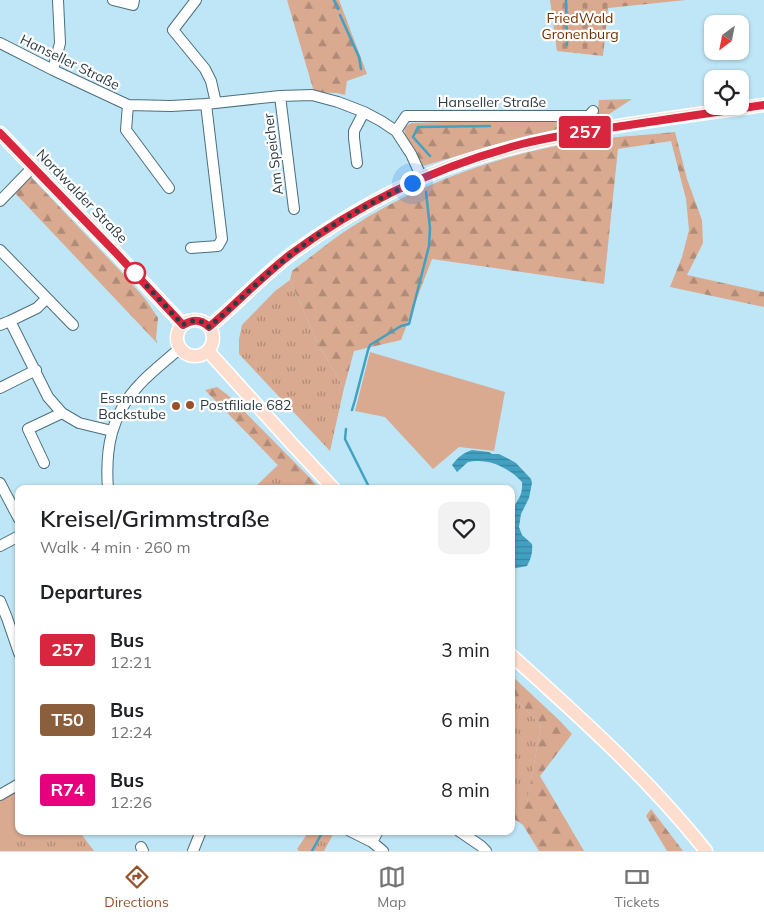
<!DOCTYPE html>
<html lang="en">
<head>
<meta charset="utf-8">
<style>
	body { margin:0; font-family:Mulish,sans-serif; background:#f2f2f2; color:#202124; height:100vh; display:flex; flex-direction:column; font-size:19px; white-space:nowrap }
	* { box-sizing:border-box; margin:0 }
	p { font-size:16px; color:#757577 }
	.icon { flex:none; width:28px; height:28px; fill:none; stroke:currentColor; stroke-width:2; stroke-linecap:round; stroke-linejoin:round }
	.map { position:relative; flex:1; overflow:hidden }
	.drawer { position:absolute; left:15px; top:485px; width:500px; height:350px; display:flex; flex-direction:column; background:#fff; border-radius:10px; box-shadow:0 1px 4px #0004 }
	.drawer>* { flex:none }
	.badge { padding:0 10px; border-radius:4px; font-size:18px; line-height:32px }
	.needle { width:32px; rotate:212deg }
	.controls { position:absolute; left:704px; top:15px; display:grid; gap:10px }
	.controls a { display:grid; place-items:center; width:45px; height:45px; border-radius:10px; background:#fff; box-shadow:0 1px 4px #0004; font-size:25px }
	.you { position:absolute; width:25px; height:25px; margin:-12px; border:4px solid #fff; border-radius:50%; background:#1a73e8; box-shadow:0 0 0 8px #1a73e833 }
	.map>.badge { position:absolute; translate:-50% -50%; box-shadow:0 0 0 2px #fff }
	h2 { padding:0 25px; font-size:19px; line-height:45px }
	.round { display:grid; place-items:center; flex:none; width:52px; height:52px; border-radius:10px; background:#f2f2f2 }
	.overview { display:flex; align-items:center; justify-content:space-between; height:85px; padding:0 25px }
	h1 { font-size:24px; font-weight:600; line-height:38px }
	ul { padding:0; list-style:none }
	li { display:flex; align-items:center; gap:15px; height:70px; padding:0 25px }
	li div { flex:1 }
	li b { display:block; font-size:19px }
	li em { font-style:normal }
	li .badge { min-width:55px; font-weight:700; text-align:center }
	.menu { display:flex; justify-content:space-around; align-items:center; height:70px; border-top:1px solid #e0e0e0; background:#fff; font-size:14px; color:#757577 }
	.menu a { display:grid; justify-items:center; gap:2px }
	.menu .selected { color:#98522a }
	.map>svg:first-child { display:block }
	.grass { fill:url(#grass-tufts) }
	.forest { fill:url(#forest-firs) }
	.cemetery { fill:url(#cemetery-stones) }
	.pitch { fill:#d9a990 }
	.water { fill:url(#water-rules) }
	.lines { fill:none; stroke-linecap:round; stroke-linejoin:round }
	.stream { stroke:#42a1c2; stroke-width:2.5 }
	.minor-casing { stroke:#4b6f7d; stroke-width:12 }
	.major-casing { stroke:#fff; stroke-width:15 }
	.minor { stroke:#fff; stroke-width:10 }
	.major { stroke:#fddece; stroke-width:12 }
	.line-casing { stroke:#fff; stroke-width:11 }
	.line { stroke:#d7263d; stroke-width:8 }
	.walk { stroke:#2d3c43; stroke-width:5; stroke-dasharray:0 9 }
	.stop-dot { fill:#fff; stroke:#d7263d; stroke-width:2.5 }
	.poi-dot { fill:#98522a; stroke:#fff; stroke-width:2 }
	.labels { text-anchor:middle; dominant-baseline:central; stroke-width:4.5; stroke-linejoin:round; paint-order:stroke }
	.park-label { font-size:14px; fill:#713003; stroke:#fff }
	.street-label { font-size:14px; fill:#2d3c43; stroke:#fff }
	.poi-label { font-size:14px; fill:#2d3c43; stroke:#fff; text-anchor:end }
</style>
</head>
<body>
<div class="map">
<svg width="764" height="851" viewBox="0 0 764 851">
	<defs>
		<pattern id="grass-tufts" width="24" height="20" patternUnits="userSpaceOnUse" patternTransform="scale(1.25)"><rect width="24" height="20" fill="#d9a990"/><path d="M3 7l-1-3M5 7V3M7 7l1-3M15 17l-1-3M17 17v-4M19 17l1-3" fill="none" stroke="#b08b77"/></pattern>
		<pattern id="forest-firs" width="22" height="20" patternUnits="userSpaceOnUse" patternTransform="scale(1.25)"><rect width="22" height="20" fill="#d9a990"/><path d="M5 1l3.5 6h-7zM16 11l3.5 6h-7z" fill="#b08b77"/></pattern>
		<pattern id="cemetery-stones" width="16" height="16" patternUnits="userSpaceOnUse" patternTransform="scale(1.25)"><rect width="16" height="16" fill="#d9a990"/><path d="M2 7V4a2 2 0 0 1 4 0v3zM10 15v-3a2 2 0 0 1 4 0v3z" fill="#b08b77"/></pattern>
		<pattern id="water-rules" width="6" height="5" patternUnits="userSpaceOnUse" patternTransform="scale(1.25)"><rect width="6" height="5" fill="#42a1c2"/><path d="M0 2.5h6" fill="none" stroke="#38849f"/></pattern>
	</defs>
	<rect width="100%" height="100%" fill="#bfe6f6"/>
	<!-- grass -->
	<path class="grass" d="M 290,280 L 318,344 L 344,388 L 330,451 L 239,354 L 239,339 L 242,325 L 275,291 Z
		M 278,465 L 301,489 L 253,489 Z
		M 511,695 L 541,725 L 527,804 L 511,794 Z
		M 19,788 L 19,831 L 79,831 L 94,851 L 0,851 L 0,798 Z
		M 309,831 L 335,831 L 324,851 L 299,851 L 297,849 Z"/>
	<!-- forest -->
	<path class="forest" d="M 287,0 L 339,0 L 367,74 L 347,81 L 345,95 L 337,93 L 314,92 Z
		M 632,99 L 600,120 L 522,137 L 423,166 L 406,138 L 404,128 L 411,123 L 597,118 L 599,100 Z
		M 675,132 L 687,179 L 702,220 L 703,243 L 687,275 L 764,292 L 764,307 L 670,287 L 682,257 L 689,230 L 686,199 L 671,141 L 618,149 L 604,284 L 432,259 L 401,340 L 354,351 L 344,388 L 318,344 L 290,280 L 292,271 C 311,257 330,241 350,228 C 422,181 507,152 592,140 C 620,136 648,135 675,132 Z
		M 29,175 L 125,276 L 146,300 L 158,318 L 156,339 L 157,343 L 13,191 Z
		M 217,387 L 229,396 L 321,489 L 301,489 L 205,390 Z
		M 511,675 L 560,721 L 572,734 L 540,776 L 584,851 L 539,851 L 523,825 L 511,817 L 511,794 L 527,803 L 541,725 L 511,695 Z
		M 651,809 L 683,851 L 667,851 L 646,816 Z"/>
	<!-- cemetery -->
	<path class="cemetery" d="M 550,0 L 686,0 L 608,8 L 603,56 L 557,51 Z"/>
	<!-- pitch -->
	<path class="pitch" d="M 370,352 L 505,392 L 494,451 L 459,447 L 433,469 L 385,417 L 355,411 Z
		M 19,796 L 19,831 L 0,841 L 0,806 Z"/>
	<!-- water -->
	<path class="water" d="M 472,450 L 489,452 L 492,454 L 499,454 L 507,458 L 516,463 L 531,479 L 532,483 L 529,498 L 521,514 L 519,527 L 522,535 L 532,544 C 533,552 531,559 527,566 L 511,569 L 511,553 L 514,550 L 514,546 L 511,543 C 511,535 509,518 512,511 C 517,499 523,497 522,482 C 508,467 488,458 468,462 L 457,472 L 452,465 C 458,457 463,453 472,450 Z"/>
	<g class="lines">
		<!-- stream -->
		<path class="stream" d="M 334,0 L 338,9
			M 566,0 L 567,45
			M 340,15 L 359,57 L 361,69
			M 430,156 L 413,137 L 418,127 L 490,126
			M 352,410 L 355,400 L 368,350 L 370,345 L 401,326 L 409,324 L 410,320 L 429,246 L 430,228 L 426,192
			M 346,429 L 345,439 L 370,489
			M 312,851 L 323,831"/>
		<defs>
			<path id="minor" d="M 113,0 L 133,5 L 134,0
				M 196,0 L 173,30 L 205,69 L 211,81 L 216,103
				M 0,43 L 53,70 L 128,105 L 171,106 L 206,104 L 280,96 L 312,95 L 338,102 L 364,112 L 381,121 L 396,131 L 411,154 L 422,178
				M 53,70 L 60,43 L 58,0
				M 280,96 L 294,209
				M 128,105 L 126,130 L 169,188
				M 396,131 L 406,116 L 589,116 L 593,111
				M 357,163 L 354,138 L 354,131 L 364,112
				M 0,201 L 33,167
				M 191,248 L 218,246 L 222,239 L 206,104
				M 0,250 L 73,325
				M 10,321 L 37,308 L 46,299
				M 0,325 L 10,321 L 48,397 L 62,413 L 79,423 L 112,431
				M 0,388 L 36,370
				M 44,463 L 28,429 L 62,413
				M 0,483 L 19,519
				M 108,489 C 105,449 111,414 140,384 C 152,371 167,360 180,348
				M 0,546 L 19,536
				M 0,601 L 7,618 L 19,653
				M 0,795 L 19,784
				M 350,831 L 372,842 L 383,851
				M 459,831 L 481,846 L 486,851
				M 372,842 L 378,831
				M 141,847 L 143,851
				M 193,851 L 201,831"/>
			<path id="major" d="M 0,133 L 116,253 L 183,325
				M177 338a18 18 0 1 1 36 0a18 18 0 1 1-36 0Z
				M 209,327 C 238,303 264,274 294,252 C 342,218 394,187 449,167 C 549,131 660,120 764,105
				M 208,351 L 292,444 L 334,489
				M 511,655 C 579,716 649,779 706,851"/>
		</defs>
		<!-- minor casing -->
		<use href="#minor" class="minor-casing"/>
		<!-- major casing -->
		<use href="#major" class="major-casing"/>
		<!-- minor -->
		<use href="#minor" class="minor"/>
		<!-- major -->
		<use href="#major" class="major"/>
	</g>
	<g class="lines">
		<defs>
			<path id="line" d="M 0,133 L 116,253 L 183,325 C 193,319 201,319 209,327 C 237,303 262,276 291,254 C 359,203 439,166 522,144 C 557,135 594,130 629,125 C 674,118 719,112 764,105"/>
		</defs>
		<!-- line casing -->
		<use href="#line" class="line-casing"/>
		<!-- line -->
		<use href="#line" class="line"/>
		<!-- walk -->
		<path class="walk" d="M 135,273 L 183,325 C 193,319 201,319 209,327 C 236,304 261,278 290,255 C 327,226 370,203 412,183"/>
	</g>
	<!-- markers -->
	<circle class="stop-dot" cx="135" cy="273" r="10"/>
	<g class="poi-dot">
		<circle cx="190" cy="405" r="5"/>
		<circle cx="176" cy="406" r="5"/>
	</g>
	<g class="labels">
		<!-- park labels -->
		<g class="park-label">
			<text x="580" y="18">FriedWald<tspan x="580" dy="16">Gronenburg</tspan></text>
		</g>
		<!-- street labels -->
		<g class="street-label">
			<text transform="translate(70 62) rotate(26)">Hanseller Straße</text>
			<text x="492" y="102">Hanseller Straße</text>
			<text transform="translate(273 154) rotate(-97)">Am Speicher</text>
			<text transform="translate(82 196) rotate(46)">Nordwalder Straße</text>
		</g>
		<!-- poi labels -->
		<g class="poi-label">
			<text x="166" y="398">Essmanns<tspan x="166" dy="16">Backstube</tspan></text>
			<text x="200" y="405" text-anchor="start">Postfiliale 682</text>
		</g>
	</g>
</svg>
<div class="controls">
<a><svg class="needle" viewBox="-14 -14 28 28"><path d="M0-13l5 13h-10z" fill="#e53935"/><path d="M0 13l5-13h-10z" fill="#757577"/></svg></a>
<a><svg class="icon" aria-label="locate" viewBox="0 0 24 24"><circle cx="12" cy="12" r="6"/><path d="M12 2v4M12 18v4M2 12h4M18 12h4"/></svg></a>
</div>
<div class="you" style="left:412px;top:183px"></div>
<b class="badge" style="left:585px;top:132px;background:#d7263d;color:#fff">257</b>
<section class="drawer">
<div class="overview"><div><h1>Kreisel/Grimmstraße</h1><p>Walk · 4 min · 260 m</p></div><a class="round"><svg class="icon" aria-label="heart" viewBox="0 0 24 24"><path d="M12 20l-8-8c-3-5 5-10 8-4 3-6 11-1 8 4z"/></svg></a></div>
<h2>Departures</h2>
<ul>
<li><span class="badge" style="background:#d7263d;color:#fff">257</span><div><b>Bus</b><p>12:21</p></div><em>3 min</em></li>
<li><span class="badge" style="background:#8b5e3c;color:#fff">T50</span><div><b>Bus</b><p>12:24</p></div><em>6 min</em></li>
<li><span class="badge" style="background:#e6007e;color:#fff">R74</span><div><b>Bus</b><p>12:26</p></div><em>8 min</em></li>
</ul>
</section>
</div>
<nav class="menu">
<a class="selected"><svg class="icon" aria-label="directions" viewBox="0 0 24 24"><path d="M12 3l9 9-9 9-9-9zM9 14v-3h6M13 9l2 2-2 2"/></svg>Directions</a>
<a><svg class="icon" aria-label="map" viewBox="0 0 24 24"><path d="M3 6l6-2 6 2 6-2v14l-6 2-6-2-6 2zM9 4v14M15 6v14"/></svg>Map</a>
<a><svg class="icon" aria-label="tickets" viewBox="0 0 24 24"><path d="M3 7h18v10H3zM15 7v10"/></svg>Tickets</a>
</nav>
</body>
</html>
